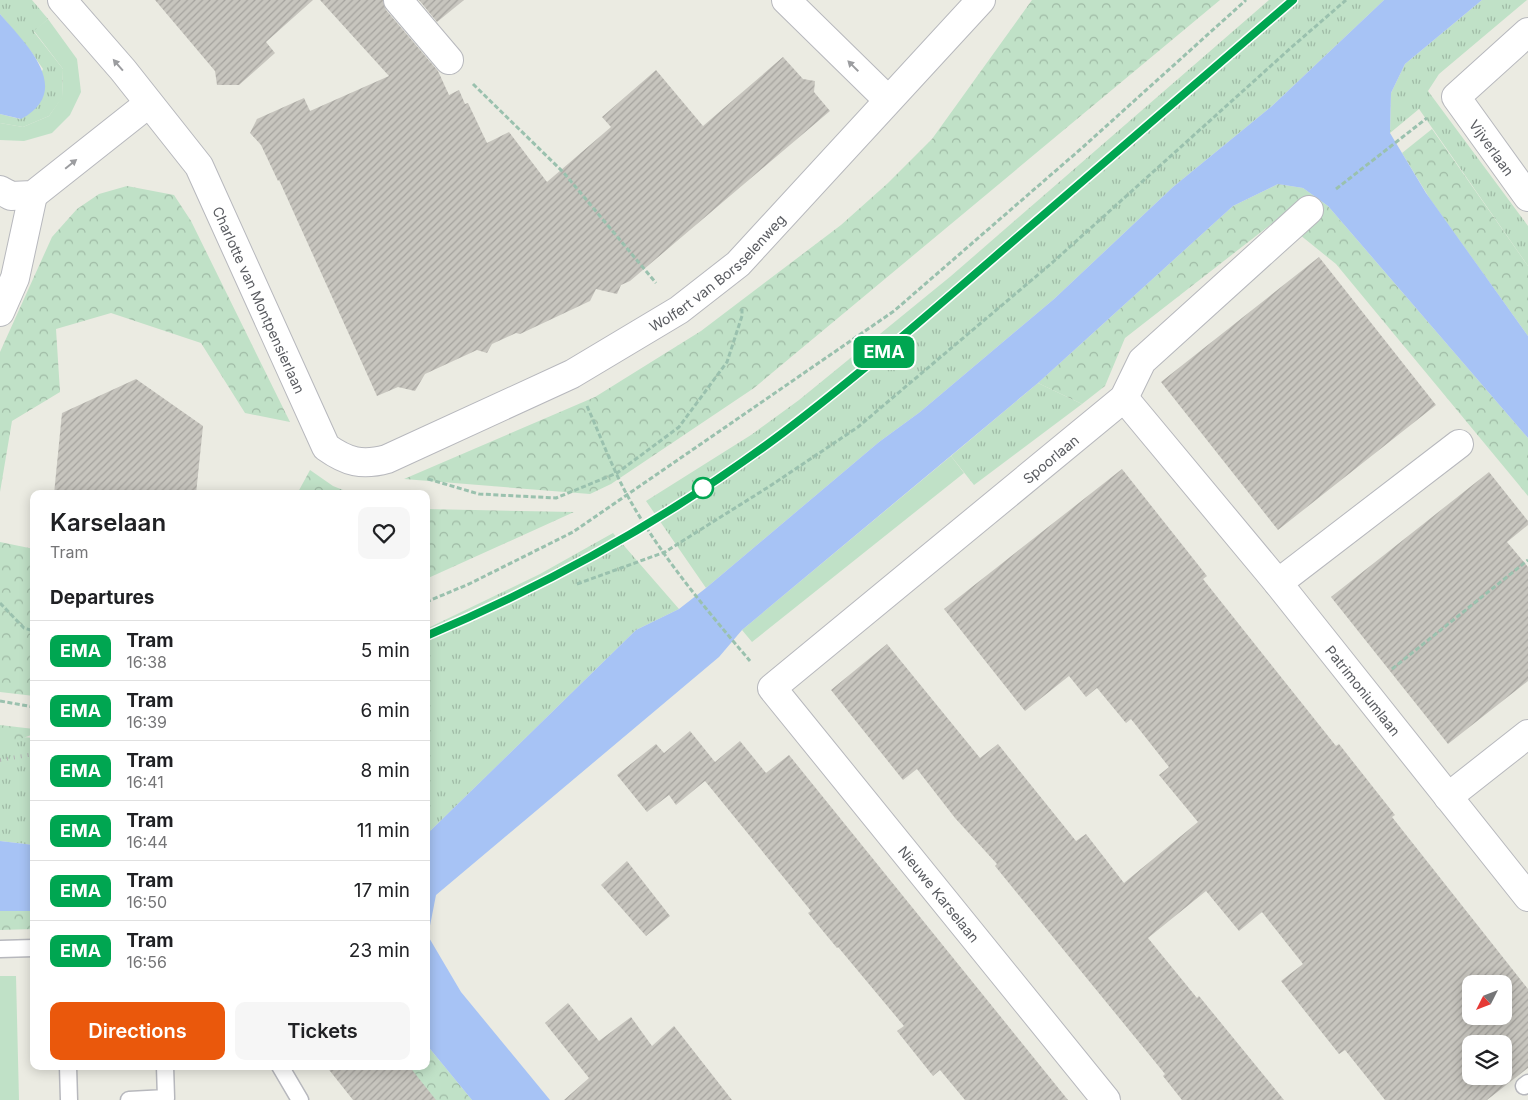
<!DOCTYPE html>
<html lang="en">
<head>
<meta charset="utf-8">
<style>
	body { margin:0; font-family:Inter,sans-serif; background:#f6f6f6; color:#202124; height:100vh; display:flex; flex-direction:column; font-size:19px; white-space:nowrap }
	* { box-sizing:border-box; margin:0 }
	p { font-size:16px; color:#757577 }
	.icon { flex:none; width:28px; height:28px; fill:none; stroke:currentColor; stroke-width:2; stroke-linecap:round; stroke-linejoin:round }
	.map { position:relative; flex:1; overflow:hidden }
	.panel { position:absolute; left:30px; top:490px; width:400px; height:580px; display:flex; flex-direction:column; background:#fff; border-radius:10px; box-shadow:0 2px 12px #0003 }
	.panel>* { flex:none }
	.badge { padding:0 10px; border-radius:8px; font-size:18px; line-height:32px }
	.needle { width:32px; rotate:228deg }
	.fabs { position:absolute; left:1462px; top:975px; display:grid; gap:10px }
	.fabs a { display:grid; place-items:center; width:50px; height:50px; border-radius:10px; background:#fff; box-shadow:0 2px 12px #0003; font-size:25px }
	.map>.badge { position:absolute; translate:-50% -50%; box-shadow:0 0 0 2px #fff }
	h2 { padding:0 20px; font-size:19px; line-height:45px }
	.round { display:grid; place-items:center; flex:none; width:52px; height:52px; border-radius:10px; background:#f6f6f6 }
	.headline { display:flex; align-items:center; justify-content:space-between; height:85px; padding:0 20px }
	h1 { font-size:24px; font-weight:600; line-height:38px }
	.primary-button { display:flex; gap:10px; margin-top:auto; padding:10px 20px }
	.primary-button a { flex:1; height:58px; border-radius:10px; background:#ea580c; color:#fff; font-size:20px; font-weight:600; line-height:58px; text-align:center }
	.primary-button a+a { background:#f6f6f6; color:#202124 }
	ul { padding:0; list-style:none }
	li { display:flex; align-items:center; gap:15px; height:60px; padding:0 20px; border-top:1px solid #e0e0e0 }
	li div { flex:1 }
	li b { display:block; font-size:19px }
	li em { font-style:normal }
	li .badge { min-width:55px; font-weight:700; text-align:center }
	.map>svg:first-child { display:block }
	.grass { fill:url(#grass-tufts) }
	.forest { fill:url(#forest-crowns) }
	.green { fill:#c0e1c7 }
	.water { fill:#a7c3f5 }
	.building { fill:url(#building-hatch); fill-rule:evenodd }
	.lines { fill:none; stroke-linecap:round; stroke-linejoin:round }
	.lane-casing { stroke:#b7b8bd; stroke-width:19 }
	.street-casing { stroke:#b7b8bd; stroke-width:30 }
	.path { stroke:#9ac1ae; stroke-width:3; stroke-dasharray:5 2.5; stroke-linecap:butt }
	.lane { stroke:#fff; stroke-width:16 }
	.street { stroke:#fff; stroke-width:28 }
	.rail { stroke:#b2b3b3; stroke-width:4; stroke-dasharray:1 6; stroke-linecap:butt }
	.oneway { fill:#9c9da0 }
	.line-casing { stroke:#fff; stroke-width:11 }
	.line { stroke:#00a651; stroke-width:8 }
	.stop-dot { fill:#fff; stroke:#00a651; stroke-width:2.5 }
	.labels { text-anchor:middle; dominant-baseline:central; stroke-width:4; stroke-linejoin:round; paint-order:stroke }
	.street-label { font-size:14px; fill:#5a5c61; stroke:#fff }
</style>
</head>
<body>
<div class="map">
<svg width="1528" height="1100" viewBox="0 0 1528 1100">
	<defs>
		<pattern id="grass-tufts" width="24" height="20" patternUnits="userSpaceOnUse" patternTransform="scale(1.25)"><rect width="24" height="20" fill="#c0e1c7"/><path d="M3 7l-1-3M5 7V3M7 7l1-3M15 17l-1-3M17 17v-4M19 17l1-3" fill="none" stroke="#9fbaa5"/></pattern>
		<pattern id="forest-crowns" width="20" height="18" patternUnits="userSpaceOnUse" patternTransform="scale(1.25)"><rect width="20" height="18" fill="#c0e1c7"/><path d="M2 6a3 3 0 1 1 6 0M12 15a3 3 0 1 1 6 0" fill="none" stroke="#9fbaa5"/></pattern>
		<pattern id="building-hatch" width="6" height="6" patternUnits="userSpaceOnUse" patternTransform="scale(1.25)"><rect width="6" height="6" fill="#c7c5be"/><path d="M-1 1l2-2M0 6l6-6M5 7l2-2" fill="none" stroke="#a5a39e"/></pattern>
	</defs>
	<rect width="100%" height="100%" fill="#ebebe2"/>
	<!-- grass -->
	<path class="grass" d="M 0,0 L 32,0 L 48,19 L 34,32 L 63,69 L 62,98 L 49,116 L 23,127 L 0,123 L 0,114 L 20,119 L 43,69 L 30,50 L 0,14 Z
		M 1269,0 L 1384,0 L 1272,106 L 1173,187 L 1054,299 L 920,412 L 879,442 L 706,588 L 646,501 L 751,435 L 799,400 L 951,276 Z
		M 1482,0 L 1527,0 L 1439,74 L 1428,91 L 1528,226 L 1528,266 L 1419,109 L 1390,133 L 1391,93 L 1405,64 Z
		M 1038,383 L 1082,404 L 974,485 L 951,456 Z
		M 613,533 L 679,609 L 636,630 L 426,835 L 426,629 L 540,574 Z
		M 0,735 L 34,738 L 34,845 L 0,841 Z"/>
	<!-- forest -->
	<path class="forest" d="M 1032,0 L 1220,0 L 754,388 L 611,484 L 590,494 L 404,479 L 595,397 L 701,331 L 841,225 L 888,183 L 932,139 Z
		M 1432,129 L 1528,266 L 1528,336 L 1430,199 L 1402,153 Z
		M 1278,184 L 1303,188 L 1328,206 L 1528,438 L 1528,496 L 1336,264 L 1279,218 L 1125,338 L 1105,386 L 1082,404 L 1038,383 L 1233,206 Z
		M 127,186 L 174,195 L 191,221 L 290,422 L 245,413 L 201,343 L 111,313 L 56,329 L 60,392 L 12,421 L 0,492 L 0,352 L 52,237 L 77,209 L 99,194 Z
		M 310,470 L 333,486 L 353,494 L 297,494 Z
		M 426,509 L 574,512 L 426,579 Z
		M 0,542 L 34,549 L 34,696 L 0,692 Z
		M 0,725 L 34,729 L 34,734 L 12,742 L 0,743 Z
		M 0,911 L 34,911 L 34,929 L 0,930 Z
		M 426,1044 L 472,1100 L 409,1100 L 383,1066 L 426,1066 Z"/>
	<!-- green -->
	<path class="green" d="M 48,19 L 77,59 L 81,92 L 70,115 L 52,133 L 24,141 L 0,140 L 0,123 L 23,127 L 49,116 L 62,97 L 63,69 L 34,31 Z
		M 951,456 L 964,473 L 752,642 L 742,630 Z
		M 0,976 L 16,976 L 19,1100 L 0,1100 Z"/>
	<!-- water -->
	<path class="water" d="M 1384,0 L 1482,0 L 1405,64 L 1391,93 L 1390,133 L 1426,193 L 1528,336 L 1528,438 L 1328,206 L 1303,188 L 1278,184 L 1233,206 L 1038,383 L 742,630 L 719,657 L 436,895 L 428,936 L 461,992 L 550,1100 L 472,1100 L 426,1044 L 426,835 L 636,630 L 679,609 L 706,588 L 879,442 L 920,412 L 1054,299 L 1173,187 L 1272,106 Z
		M 0,14 C 25,43 75,90 21,119 L 0,114 Z
		M 0,841 L 34,845 L 34,911 L 0,911 Z"/>
	<!-- building -->
	<path class="building" d="M 155,0 L 313,0 L 266,42 L 275,53 L 239,85 L 217,85 L 215,71 Z
		M 320,0 L 383,0 L 386,10 L 438,71 L 449,95 L 459,90 L 465,104 L 468,103 L 487,143 L 509,132 L 547,182 L 611,127 L 602,117 L 656,70 L 703,126 L 783,57 L 803,79 L 815,81 L 814,92 L 830,111 L 630,281 L 621,285 L 617,294 L 596,289 L 590,301 L 520,334 L 516,333 L 492,344 L 487,353 L 477,350 L 425,374 L 415,391 L 398,387 L 377,396 L 279,180 L 278,181 L 261,145 L 250,133 L 257,119 L 304,98 L 310,111 L 389,76 Z
		M 419,0 L 464,0 L 437,22 Z
		M 1319,257 L 1436,405 L 1278,530 L 1161,382 Z
		M 136,379 L 203,426 L 196,494 L 54,494 L 62,413 Z
		M 1122,469 L 1207,576 L 1203,579 L 1336,746 L 1339,744 L 1395,815 L 1392,817 L 1528,989 L 1528,1068 L 1487,1100 L 1385,1100 L 1345,1050 L 1339,1054 L 1281,981 L 1303,964 L 1262,912 L 1239,931 L 1206,891 L 1148,938 L 1197,998 L 1199,996 L 1284,1100 L 1182,1100 L 1163,1076 L 1165,1074 L 995,866 L 997,864 L 955,818 L 917,769 L 903,780 L 831,690 L 887,644 L 980,758 L 998,744 L 1076,841 L 1086,834 L 1124,883 L 1198,822 L 1159,775 L 1169,767 L 1131,719 L 1126,723 L 1097,688 L 1086,697 L 1069,676 L 1025,711 L 944,609 ZM 1471,984 L 1504,984 L 1504,1016 L 1471,1016 ZM 1471,1044 L 1504,1044 L 1504,1076 L 1471,1076 Z
		M 1489,472 L 1528,521 L 1528,525 L 1507,542 L 1528,567 L 1528,681 L 1448,744 L 1331,597 Z
		M 690,731 L 715,762 L 740,741 L 766,773 L 789,755 L 1068,1100 L 965,1100 L 940,1070 L 933,1076 L 897,1031 L 904,1026 L 838,947 L 837,948 L 808,913 L 811,911 L 705,781 L 676,805 L 669,795 L 647,812 L 617,775 L 656,744 L 664,753 Z
		M 627,861 L 670,916 L 646,936 L 601,885 Z
		M 568,1003 L 599,1041 L 631,1017 L 652,1046 L 674,1026 L 732,1100 L 564,1100 L 589,1078 L 545,1023 Z
		M 326,1066 L 409,1066 L 436,1100 L 353,1100 Z"/>
	<g class="lines">
		<defs>
			<path id="lane" d="M 0,949 L 34,948
				M 68,1066 L 69,1100
				M 280,1066 L 300,1100
				M 1524,1086 L 1528,1083
				M 129,1100 L 166,1098 L 165,1066"/>
			<g id="street">
				<path id="s1" d="M 62,0 L 123,70 L 199,166 L 326,447 C 347,462 362,466 387,459 L 572,374 L 679,310 L 738,264 L 981,0"/>
				<path d="M 398,0 L 449,60"/>
				<path d="M 786,0 L 888,100"/>
				<path id="s2" d="M 1528,32 L 1456,97 L 1528,197"/>
				<path d="M 0,190 L 11,196 L 33,195 L 148,104"/>
				<path d="M 0,312 L 15,278 L 33,195"/>
				<path id="s3" d="M 1124,398 L 1278,583 L 1528,897"/>
				<path d="M 1278,583 L 1459,444"/>
				<path d="M 1448,797 L 1528,734"/>
				<path id="s4" d="M 1106,1100 L 772,688 L 1124,398 L 1142,361 L 1309,210"/>
			</g>
		</defs>
		<!-- lane casing -->
		<use href="#lane" class="lane-casing"/>
		<!-- street casing -->
		<use href="#street" class="street-casing"/>
		<!-- path -->
		<path class="path" d="M 473,84 L 564,173 L 656,283
			M 1336,189 L 1427,118
			M 587,406 C 600,435 611,465 626,493 C 659,554 705,608 750,661
			M 428,479 L 479,494 L 556,498 L 617,473 L 679,427 L 727,362 L 742,316 L 742,307
			M 577,584 L 665,552 L 770,486 L 858,427 L 1053,262 L 1294,45 L 1346,0
			M 426,602 L 469,584 L 573,532 L 894,311 L 1083,147 L 1246,0
			M 0,603 L 24,628 L 34,631
			M 1392,669 L 1528,560
			M 0,701 L 34,707"/>
		<!-- lane -->
		<use href="#lane" class="lane"/>
		<!-- street -->
		<use href="#street" class="street"/>
		<!-- rail -->
		<path class="rail" d="M 426,636 C 552,584 675,514 784,431 C 866,369 943,301 1022,233 C 1112,155 1202,77 1293,0
			M 0,760 L 34,754"/>
	</g>
	<!-- one-way arrows -->
	<defs><path id="oneway-solid" d="M-6-.8H1V-3.2L6.5 0L1 3.2V.8H-6Z" transform="scale(1.25)"/></defs>
	<g class="oneway">
		<use href="#oneway-solid" transform="translate(118 65) rotate(-131)"/>
		<use href="#oneway-solid" transform="translate(853 66) rotate(-135)"/>
		<use href="#oneway-solid" transform="translate(71 164) rotate(-39)"/>
	</g>
	<g class="lines">
		<defs>
			<path id="line" d="M 426,636 C 552,583 675,514 784,432 C 868,368 946,299 1026,230 C 1115,153 1204,76 1293,0"/>
		</defs>
		<!-- line casing -->
		<use href="#line" class="line-casing"/>
		<!-- line -->
		<use href="#line" class="line"/>
	</g>
	<!-- markers -->
	<circle class="stop-dot" cx="703" cy="488" r="10"/>
	<g class="labels">
		<!-- street labels -->
		<g class="street-label">
			<text stroke="none"><textPath href="#s2" startOffset="159">Vijverlaan</textPath></text>
			<text stroke="none"><textPath href="#s1" startOffset="970">Wolfert van Borsselenweg</textPath></text>
			<text stroke="none"><textPath href="#s1" startOffset="362">Charlotte van Montpensierlaan</textPath></text>
			<text stroke="none"><textPath href="#s4" startOffset="891">Spoorlaan</textPath></text>
			<text stroke="none"><textPath href="#s3" startOffset="378">Patrimoniumlaan</textPath></text>
			<text transform="translate(939 894) rotate(51)">Nieuwe Karselaan</text>
		</g>
	</g>
</svg>
<div class="fabs">
<a><svg class="needle" viewBox="-14 -14 28 28"><path d="M0-13l5 13h-10z" fill="#e53935"/><path d="M0 13l5-13h-10z" fill="#757577"/></svg></a>
<a><svg class="icon" aria-label="layers" viewBox="0 0 24 24"><path d="M12 4l9 5-9 5-9-5zM3 14l9 5 9-5"/></svg></a>
</div>
<b class="badge" style="left:884px;top:352px;background:#00a651;color:#fff">EMA</b>
<section class="panel">
<div class="headline"><div><h1>Karselaan</h1><p>Tram</p></div><a class="round"><svg class="icon" aria-label="heart" viewBox="0 0 24 24"><path d="M12 20l-8-8c-3-5 5-10 8-4 3-6 11-1 8 4z"/></svg></a></div>
<h2>Departures</h2>
<ul>
<li><span class="badge" style="background:#00a651;color:#fff">EMA</span><div><b>Tram</b><p>16:38</p></div><em>5 min</em></li>
<li><span class="badge" style="background:#00a651;color:#fff">EMA</span><div><b>Tram</b><p>16:39</p></div><em>6 min</em></li>
<li><span class="badge" style="background:#00a651;color:#fff">EMA</span><div><b>Tram</b><p>16:41</p></div><em>8 min</em></li>
<li><span class="badge" style="background:#00a651;color:#fff">EMA</span><div><b>Tram</b><p>16:44</p></div><em>11 min</em></li>
<li><span class="badge" style="background:#00a651;color:#fff">EMA</span><div><b>Tram</b><p>16:50</p></div><em>17 min</em></li>
<li><span class="badge" style="background:#00a651;color:#fff">EMA</span><div><b>Tram</b><p>16:56</p></div><em>23 min</em></li>
</ul>
<div class="primary-button"><a>Directions</a><a>Tickets</a></div>
</section>
</div>
</body>
</html>
